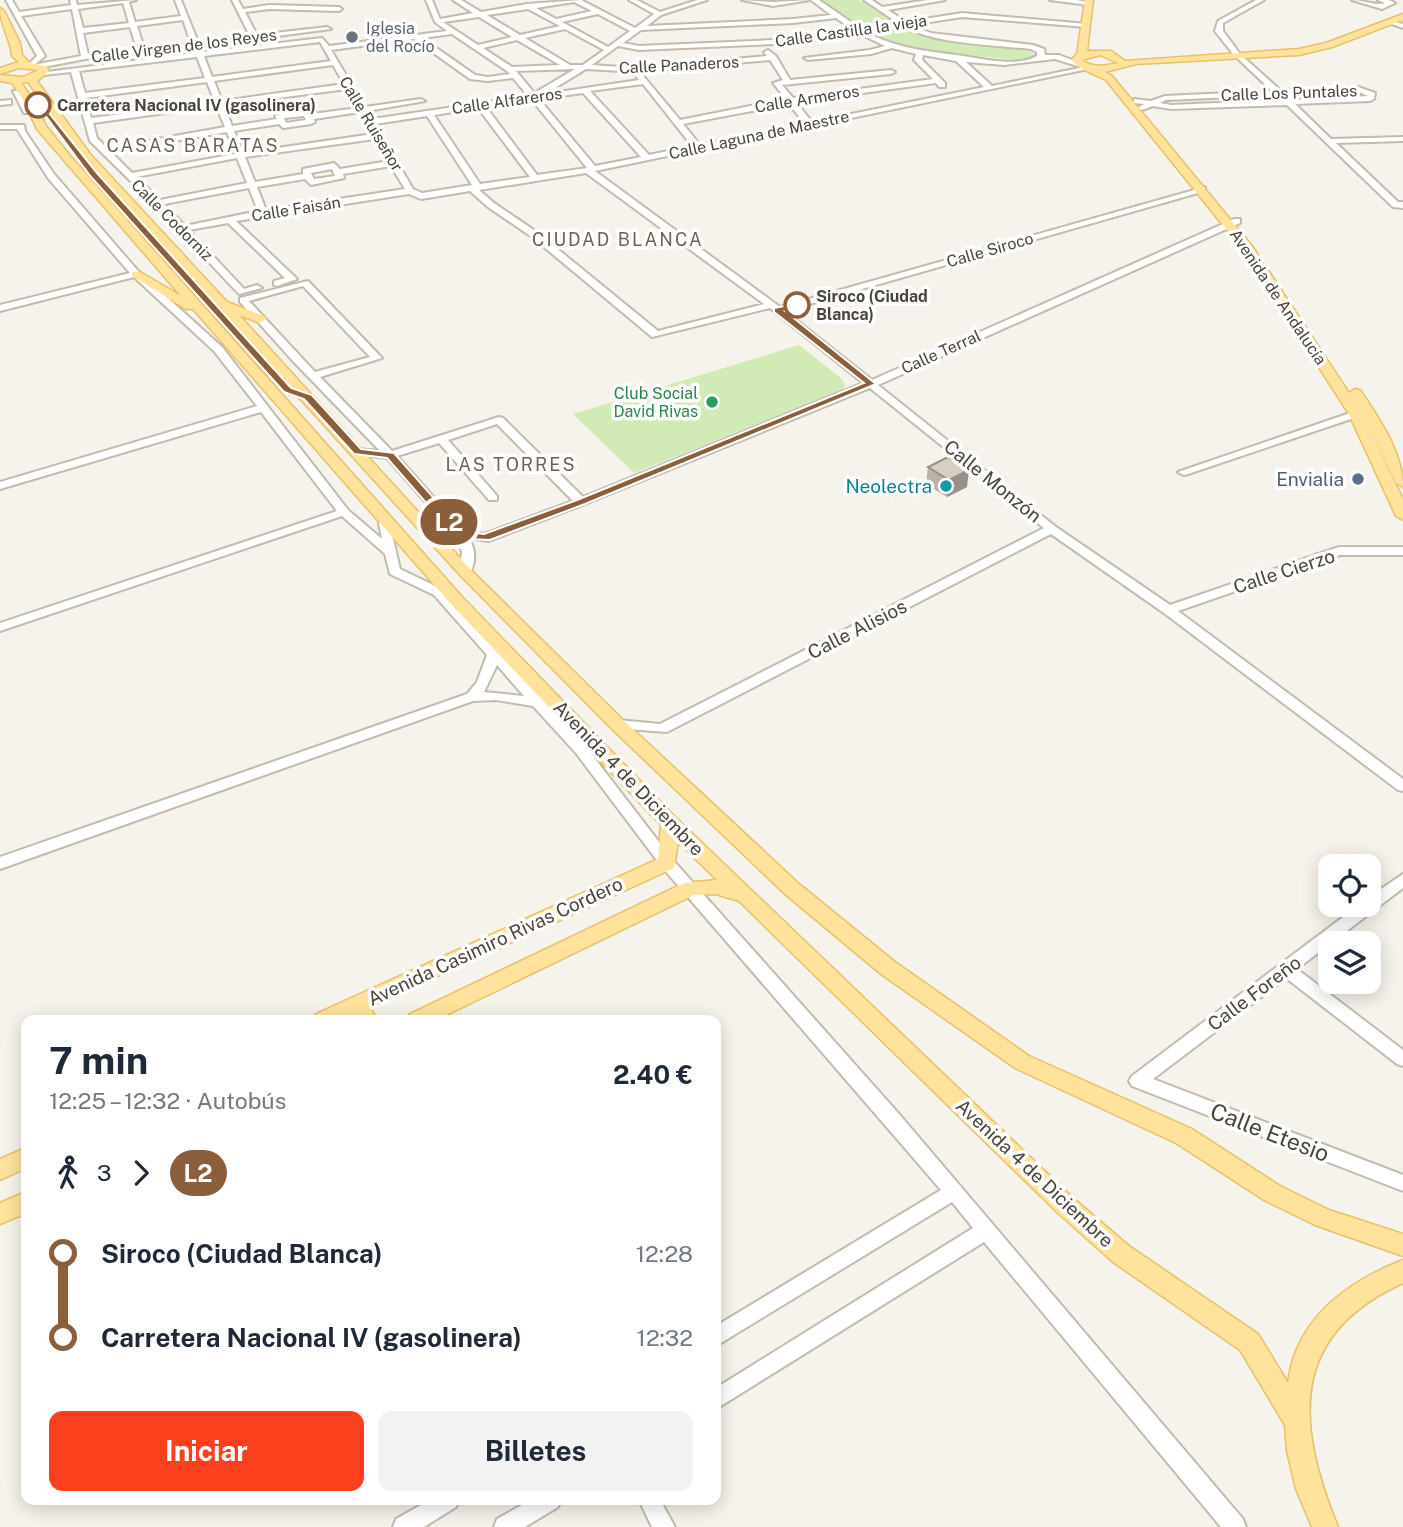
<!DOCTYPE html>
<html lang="es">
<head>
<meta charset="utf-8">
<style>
	body { margin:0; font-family:"Public Sans",sans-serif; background:#f2f2f3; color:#1f2937; height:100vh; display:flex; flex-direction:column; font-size:26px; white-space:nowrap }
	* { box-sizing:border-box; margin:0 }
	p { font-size:23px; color:#747a83 }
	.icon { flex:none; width:38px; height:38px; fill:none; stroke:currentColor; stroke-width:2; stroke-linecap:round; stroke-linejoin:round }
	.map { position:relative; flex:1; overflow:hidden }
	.sheet { position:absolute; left:21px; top:1015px; width:700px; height:490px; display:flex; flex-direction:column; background:#fff; border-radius:14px; box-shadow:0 4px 18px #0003 }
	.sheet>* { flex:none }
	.badge { padding:0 14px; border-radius:23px; font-size:24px; line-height:46px }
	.tools { position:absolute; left:1318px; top:854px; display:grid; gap:14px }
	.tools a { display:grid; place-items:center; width:63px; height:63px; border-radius:14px; background:#fff; box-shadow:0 4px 18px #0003; font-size:35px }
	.map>.badge { position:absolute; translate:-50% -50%; box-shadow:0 0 0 4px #fff }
	.legs { display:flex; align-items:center; gap:10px; height:77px; padding:0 28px; font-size:23px }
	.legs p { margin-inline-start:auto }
	.headline { display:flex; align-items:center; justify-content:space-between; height:119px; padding:0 28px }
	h1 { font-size:38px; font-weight:700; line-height:52px }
	.action { display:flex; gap:14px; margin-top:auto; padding:14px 28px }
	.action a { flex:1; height:80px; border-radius:14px; background:#fc3f1d; color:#fff; font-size:28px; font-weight:700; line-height:80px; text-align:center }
	.action a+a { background:#f2f2f3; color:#1f2937 }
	ul { padding:0 28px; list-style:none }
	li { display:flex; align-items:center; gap:24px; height:84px; font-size:26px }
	li i { display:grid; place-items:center; width:10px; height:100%; margin:0 9px; background:currentColor }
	li i::after { content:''; width:18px; height:18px; margin:-9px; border:5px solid; border-radius:50%; background:#fff }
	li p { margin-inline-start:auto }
	li:first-child i { background:linear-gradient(#0000 50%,currentColor 0) }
	li:last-child i { background:linear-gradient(currentColor 50%,#0000 0) }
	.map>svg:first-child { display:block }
	.green { fill:#d2eab5 }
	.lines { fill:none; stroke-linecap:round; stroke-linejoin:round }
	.minor-casing { stroke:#c2bbae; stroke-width:4 }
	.major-casing { stroke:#e6c16a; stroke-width:3 }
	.minor { fill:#fff; fill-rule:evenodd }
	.major { fill:#ffe39c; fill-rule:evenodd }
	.wall { fill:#bab2a6 }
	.shaded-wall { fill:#979187 }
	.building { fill:#d8cfc1; stroke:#979187; stroke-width:2 }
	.line-1 { fill:#8b5e3c; stroke:#fff; stroke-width:2 }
	.worship-dot { fill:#6b7280; stroke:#fff; stroke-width:2.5 }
	.stop-1-dot { fill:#fff; stroke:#8b5e3c; stroke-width:3.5 }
	.leisure-dot { fill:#2e9e5b; stroke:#fff; stroke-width:2.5 }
	.service-dot { fill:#5c6f8a; stroke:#fff; stroke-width:2.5 }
	.culture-dot { fill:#0f9aa8; stroke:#fff; stroke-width:2.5 }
	.labels { text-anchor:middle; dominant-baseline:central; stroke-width:7; stroke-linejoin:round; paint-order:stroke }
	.far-worship-label { font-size:16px; fill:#5b616d; stroke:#fff; text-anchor:start }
	.far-street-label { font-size:16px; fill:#4b4439; stroke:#fff }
	.far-stop-label { font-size:16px; font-weight:bold; fill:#4b4439; stroke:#fff; text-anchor:start }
	.far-leisure-label { font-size:16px; fill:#27864d; stroke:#fff; text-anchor:end }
	.far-neighbourhood-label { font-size:18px; letter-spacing:2px; fill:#6e6250; stroke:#fff }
	.service-label { font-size:19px; fill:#4e5e75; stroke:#fff; text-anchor:end }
	.street-label { font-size:19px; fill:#4b4439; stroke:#fff }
	.culture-label { font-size:19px; fill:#0d838f; stroke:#fff; text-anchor:end }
	.near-street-label { font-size:23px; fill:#4b4439; stroke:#fff }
</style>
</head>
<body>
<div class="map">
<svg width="1403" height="1527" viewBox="0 0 1403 1527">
	<rect width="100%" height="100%" fill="#f6f3ec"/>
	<!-- green -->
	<path class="green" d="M 821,0 L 859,0 L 895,23 L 925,36 L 1025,48 L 1037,56 L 1029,60 L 1015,60 L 917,50 L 898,45 L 880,38 Z
		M 799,345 L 842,379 L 845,385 L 842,390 L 634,473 L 573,414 Z"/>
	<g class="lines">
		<defs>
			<path id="minor" d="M 6,0 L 12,0 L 19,12 L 71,5 L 70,0 L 76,0 L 77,5 L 136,0 L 129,2 L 135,22 L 181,16 L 175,0 L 181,0 L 198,42 L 250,36 L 232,0 L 238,0 L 243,9 L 269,5 L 339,7 L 342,9 L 339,11 L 269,9 L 245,12 L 257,35 L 327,27 L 331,29 L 200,46 L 202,52 L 322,38 L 329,46 L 447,31 L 435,22 L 426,0 L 432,0 L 440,19 L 473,13 L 453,0 L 461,0 L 481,12 L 527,4 L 581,0 L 635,28 L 654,14 L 629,0 L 637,0 L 660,12 L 697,0 L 707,0 L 661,15 L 647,26 L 793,19 L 831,15 L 811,0 L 819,0 L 861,29 L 898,23 L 864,0 L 872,0 L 882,7 L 928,0 L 945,0 L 888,10 L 906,22 L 962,13 L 1088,24 L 1086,27 L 962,17 L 911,25 L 931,33 L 1033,45 L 1044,49 L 1045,55 L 1059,55 L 1085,65 L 1081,67 L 1055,59 L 1004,65 L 966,62 L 992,86 L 1089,66 L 1093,68 L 595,171 L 780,307 L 1205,187 L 1205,191 L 785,311 L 872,380 L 1234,219 L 1240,219 L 1240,223 L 878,385 L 1056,527 L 1170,605 L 1339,547 L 1403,547 L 1403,555 L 1340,555 L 1178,611 L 1403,779 L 1403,791 L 1398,790 L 1164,613 L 1051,534 L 667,732 L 613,728 L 611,725 L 618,720 L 660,724 L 1044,528 L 870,388 L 585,504 L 489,541 L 469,538 C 476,551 476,562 469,575 L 461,575 L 459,572 L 462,552 L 457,538 L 387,458 L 354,454 L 352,452 L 358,449 L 380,451 L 292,360 L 240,302 L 240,298 L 308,281 L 382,358 L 320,377 L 392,451 L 499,417 L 503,418 L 583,497 L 863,383 L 770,308 L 652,337 L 532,237 L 488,207 L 470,191 L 421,199 L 409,194 L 236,221 L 297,279 L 277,286 L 274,285 L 274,281 L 285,278 L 228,223 L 189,230 L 244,289 L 257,285 L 262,288 L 239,294 L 155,205 L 90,141 L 71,72 L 43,75 L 39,73 L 195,53 L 193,47 L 85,59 L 38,68 L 38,64 L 81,56 L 72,9 L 21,16 L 45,56 L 33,66 L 29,64 L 37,56 ZM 574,2 L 592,11 L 556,19 L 536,8 ZM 123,3 L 129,23 L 83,28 L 78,9 ZM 528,9 L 560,26 L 520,35 L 487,15 ZM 598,14 L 630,31 L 608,47 L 562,22 ZM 479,17 L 512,37 L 478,45 L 443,22 ZM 836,18 L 853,30 L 795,39 L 639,46 L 623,43 L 641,30 L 793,23 ZM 183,20 L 191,43 L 144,48 L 137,26 ZM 904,26 C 932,44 996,45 1031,49 L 1037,52 L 1037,56 C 1016,68 980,58 956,55 C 926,51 895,48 866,32 ZM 130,27 L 137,49 L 88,54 L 83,33 ZM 565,29 L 604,50 L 583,65 L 570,65 L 525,38 ZM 858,33 L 885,46 L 870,50 L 804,58 L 808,60 L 871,54 L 892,48 L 916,54 L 914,60 L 933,79 L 793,98 L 782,85 L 891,74 L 895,72 L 891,70 L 790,80 L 776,56 L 768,50 L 764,52 L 767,56 L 636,68 L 592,65 L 618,46 L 639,50 L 795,43 ZM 452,34 L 507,71 L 510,74 L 488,77 L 475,75 L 422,38 ZM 414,39 L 470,79 L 488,81 L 513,78 L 528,96 L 372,119 L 367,111 L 425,101 L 421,99 L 365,107 L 331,50 ZM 517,40 L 560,65 L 512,67 L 483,48 ZM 320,42 L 331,61 L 212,77 L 204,56 ZM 923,55 L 956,61 L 984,87 L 812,122 L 796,102 L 936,83 L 939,87 L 945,87 L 945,83 L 922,60 ZM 197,57 L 205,78 L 85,93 L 79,71 ZM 770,60 L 783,80 L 773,83 L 786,99 L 680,120 L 640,72 ZM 333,65 L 344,84 L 222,101 L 214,81 ZM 575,69 L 536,92 L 536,95 L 516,71 ZM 586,69 L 638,72 L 635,74 L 639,80 L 545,94 ZM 207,82 L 215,102 L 91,118 L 86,98 ZM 643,84 L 692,146 L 649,155 L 590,91 ZM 347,89 L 358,108 L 312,114 L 307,111 L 279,114 L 275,116 L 277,119 L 232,126 L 224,105 ZM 583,93 L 641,157 L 595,166 L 539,99 ZM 532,100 L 587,168 L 537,175 L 486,107 ZM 789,104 L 805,124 L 700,145 L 683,124 ZM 216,106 L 225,127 L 107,148 L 97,138 L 93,123 ZM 478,108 L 530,177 L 480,184 L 434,115 ZM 360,112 L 373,134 L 243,153 L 234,131 L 279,124 L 283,128 L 311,124 L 315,122 L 314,119 ZM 304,116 L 306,120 L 286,123 L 284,118 ZM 427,116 L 472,185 L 422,193 L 413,189 L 375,124 ZM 227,132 L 235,154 L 132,173 L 111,152 ZM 375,139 L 389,161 L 340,169 L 334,163 L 303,169 L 303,174 L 255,182 L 245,157 ZM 237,158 L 247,183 L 160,200 L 136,177 ZM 391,166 L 405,189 L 266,210 L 257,187 L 305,179 L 311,185 L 344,178 L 343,174 ZM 332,169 L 335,176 L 314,179 L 311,173 ZM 586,173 L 764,304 L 658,331 L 538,233 L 494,203 L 479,190 ZM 249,188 L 258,211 L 185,226 L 164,204 ZM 303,286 L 370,357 L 315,372 L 249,301 ZM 497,424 L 573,501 L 484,534 L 463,530 L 397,456 L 439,443 L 489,500 L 497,500 L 497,496 L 448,440 Z
				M 742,0 L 773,2 L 810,0 L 773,6 Z
				M 1050,0 L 1077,0 L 1091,3 L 1088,5 Z
				M 1256,0 L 1264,0 L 1223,23 L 1223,31 L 1240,54 L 1280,90 L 1358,87 L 1375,93 L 1374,99 L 1370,101 L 1295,104 L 1331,139 L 1403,137 L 1403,141 L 1336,143 L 1398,202 L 1403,202 L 1403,208 L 1393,207 L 1287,105 L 1171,109 L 1153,106 L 1142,110 L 1138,108 L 1144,104 L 1134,103 L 1134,99 L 1151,101 L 1165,96 L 1272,91 L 1234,55 L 1215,31 L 1218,21 ZM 1357,91 L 1368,96 L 1290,100 L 1285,95 ZM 1277,95 L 1282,100 L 1171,105 L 1160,103 L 1166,100 Z
				M 1352,0 C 1362,0 1376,6 1385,3 L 1378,0 L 1389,0 L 1395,3 L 1382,9 Z
				M 1389,21 L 1403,24 L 1403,28 L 1389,23 Z
				M 13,91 L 19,91 L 31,111 L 30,113 L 24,113 Z
				M 11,100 L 11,104 L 0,105 L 0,101 Z
				M 0,125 L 24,125 L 25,131 L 54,174 L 139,272 L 222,347 L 348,510 L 382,539 L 379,523 L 381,521 L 389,521 L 400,569 L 450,593 L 451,598 L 586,747 L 672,859 L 899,1114 L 1243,1519 L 1246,1527 L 1221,1527 L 984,1242 L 716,1409 L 716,1388 L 973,1228 L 952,1202 L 716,1346 L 716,1326 L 941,1190 L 662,867 L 576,753 L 533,706 L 496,700 L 473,701 L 0,869 L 0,857 L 467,694 L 477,682 L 487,655 L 434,595 L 390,574 L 385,554 L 342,516 L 0,631 L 0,623 L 337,511 L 261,412 L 0,489 L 0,482 L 257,406 L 214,351 L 134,277 L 0,311 L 0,305 L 130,273 L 48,178 L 17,129 L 0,129 ZM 497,665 L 524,696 L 484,692 Z
				M 1356,411 L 1361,414 L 1360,416 L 1188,474 L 1184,475 L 1178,472 Z
				M 1403,874 L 1403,888 L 1297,969 L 1403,1050 L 1403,1066 L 1397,1064 L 1286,978 L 1153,1079 L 1403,1175 L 1403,1191 L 1132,1086 L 1129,1081 L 1132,1076 L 1359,905 L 1368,905 L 1368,898 Z
				M 430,1500 L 459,1500 L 456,1507 L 424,1527 L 393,1527 L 396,1519 Z
				M 531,1500 L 561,1500 L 558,1507 L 525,1527 L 494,1527 L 497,1519 Z
				M 639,1500 L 660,1500 L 675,1527 L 652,1527 Z"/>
			<path id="major" d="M 1085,0 L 1093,0 L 1087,51 L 1111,51 L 1125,61 L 1299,49 L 1326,43 L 1403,14 L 1403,20 L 1332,47 L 1299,55 L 1136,64 L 1105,72 L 1112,76 L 1252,246 L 1349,393 L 1355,389 L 1360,390 C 1379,418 1403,453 1403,487 L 1396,483 L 1363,414 L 1403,500 L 1403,520 L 1396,516 L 1349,414 L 1243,250 L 1106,80 L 1082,69 L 1071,60 L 1077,54 ZM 1100,55 L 1118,63 C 1105,66 1092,68 1082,60 Z
				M 0,8 L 4,11 L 20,43 L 22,55 L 30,63 L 46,66 L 49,71 L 37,81 L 90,154 L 227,302 L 264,316 L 266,319 L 260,323 L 239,315 L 470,569 L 624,721 L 799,884 L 895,962 L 1029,1056 L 1192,1129 L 1280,1186 L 1329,1210 L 1403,1234 L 1403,1256 L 1315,1225 L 1264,1200 L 1176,1143 L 1015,1068 L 881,974 L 785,894 L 612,729 L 460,575 L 82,158 L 28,82 L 21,83 L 34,101 L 46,126 L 71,157 L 463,598 L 676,818 L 1074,1199 L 1129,1246 L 1258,1334 L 1288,1383 C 1296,1318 1347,1282 1403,1260 L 1403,1283 C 1288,1335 1296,1424 1338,1527 L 1312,1527 L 1296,1489 L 1287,1451 L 1285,1425 L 1240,1350 L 1113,1262 L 1058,1213 L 739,901 L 716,894 L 694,895 L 436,1020 L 407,1020 L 410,1014 L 684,883 L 717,880 L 678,842 L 674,868 L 370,1007 L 377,1020 L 357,1020 L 354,1015 L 343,1020 L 313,1020 L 316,1014 L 658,859 L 661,825 L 451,604 L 193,309 L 186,309 L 132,276 L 132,272 L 140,272 L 181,296 L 37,129 L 24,101 L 12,83 L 0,81 L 0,75 L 23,77 L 39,70 L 19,68 L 0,74 L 0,68 L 19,62 L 12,56 C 11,39 0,26 0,8 Z
				M 26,1148 L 26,1168 L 0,1180 L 0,1159 Z
				M 26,1192 L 26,1213 L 0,1224 L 0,1203 Z"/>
		</defs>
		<!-- minor casing -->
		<use href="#minor" class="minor-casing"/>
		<!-- major casing -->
		<use href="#major" class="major-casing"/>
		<!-- minor -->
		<use href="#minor" class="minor"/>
		<!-- major -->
		<use href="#major" class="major"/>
	</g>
	<!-- wall -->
	<path class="wall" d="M 928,467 L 967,487 L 947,497 L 926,484 Z"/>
	<!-- shaded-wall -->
	<path class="shaded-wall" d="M 969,470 L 967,487 L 947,497 L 949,480 Z"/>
	<!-- building -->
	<path class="building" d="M 948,457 L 969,470 L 949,480 L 928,467 Z"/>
	<!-- line-1 -->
	<path class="line-1" d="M 36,103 L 41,103 L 97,173 L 291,388 L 312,395 L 361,449 L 394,453 L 463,531 L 484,534 L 577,500 L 864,383 L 774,312 L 774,308 L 800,303 L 800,307 L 785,311 L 876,384 L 585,504 L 490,540 L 467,539 L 455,536 L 387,458 L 354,454 L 304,399 L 284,392 L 91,177 Z"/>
	<!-- markers -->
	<circle class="worship-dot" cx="352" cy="37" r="7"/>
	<g class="stop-1-dot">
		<circle cx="38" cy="105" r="12"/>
		<circle cx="797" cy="305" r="12"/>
	</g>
	<circle class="leisure-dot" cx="712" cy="402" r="7"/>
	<circle class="service-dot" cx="1358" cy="479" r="7"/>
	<circle class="culture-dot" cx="946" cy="486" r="7"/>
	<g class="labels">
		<!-- far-worship labels -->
		<g class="far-worship-label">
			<text x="366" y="28">Iglesia<tspan x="366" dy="18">del Rocío</tspan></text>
		</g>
		<!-- far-street labels -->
		<g class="far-street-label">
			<text transform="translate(851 31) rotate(-8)">Calle Castilla la vieja</text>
			<text transform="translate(184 46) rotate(-7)">Calle Virgen de los Reyes</text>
			<text transform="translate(679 65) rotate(-3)">Calle Panaderos</text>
			<text transform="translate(1289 93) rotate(-2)">Calle Los Puntales</text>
			<text transform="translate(807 99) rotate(-9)">Calle Armeros</text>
			<text transform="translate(507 101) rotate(-8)">Calle Alfareros</text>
			<text transform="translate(371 124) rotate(59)">Calle Ruiseñor</text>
			<text transform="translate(759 135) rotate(-12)">Calle Laguna de Maestre</text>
			<text transform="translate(296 209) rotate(-9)">Calle Faisán</text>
			<text transform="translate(172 220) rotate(45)">Calle Codorniz</text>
			<text transform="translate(990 250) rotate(-16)">Calle Siroco</text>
			<text transform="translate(1278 297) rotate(56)">Avenida de Andalucía</text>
			<text transform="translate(941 352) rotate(-24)">Calle Terral</text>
		</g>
		<!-- far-stop labels -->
		<g class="far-stop-label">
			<text x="57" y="105">Carretera Nacional IV (gasolinera)</text>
			<text x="816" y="296">Siroco (Ciudad<tspan x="816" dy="18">Blanca)</tspan></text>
		</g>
		<!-- far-leisure labels -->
		<g class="far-leisure-label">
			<text x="698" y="393">Club Social<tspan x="698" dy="18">David Rivas</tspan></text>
		</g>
		<!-- far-neighbourhood labels -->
		<g class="far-neighbourhood-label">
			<text x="193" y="145">CASAS BARATAS</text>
			<text x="618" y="239">CIUDAD BLANCA</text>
			<text x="511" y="464">LAS TORRES</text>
		</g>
		<!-- service labels -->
		<g class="service-label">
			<text x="1344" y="479">Envialia</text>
		</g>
		<!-- street labels -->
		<g class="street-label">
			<text transform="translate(993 481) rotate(39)">Calle Monzón</text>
			<text transform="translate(1284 571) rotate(-18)">Calle Cierzo</text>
			<text transform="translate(857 629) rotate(-27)">Calle Alisios</text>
			<text transform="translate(629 778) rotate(46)">Avenida 4 de Diciembre</text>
			<text transform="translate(495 941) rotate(-25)">Avenida Casimiro Rivas Cordero</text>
			<text transform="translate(1254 993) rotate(-37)">Calle Foreño</text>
			<text transform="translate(1035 1173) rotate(43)">Avenida 4 de Diciembre</text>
		</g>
		<!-- culture labels -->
		<g class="culture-label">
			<text x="932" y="486">Neolectra</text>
		</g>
		<!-- near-street labels -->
		<g class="near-street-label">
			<text transform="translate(1270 1132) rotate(21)">Calle Etesio</text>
		</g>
	</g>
</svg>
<div class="tools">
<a><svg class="icon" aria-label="locate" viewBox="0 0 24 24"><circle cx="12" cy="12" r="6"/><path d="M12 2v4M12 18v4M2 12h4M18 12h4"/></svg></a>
<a><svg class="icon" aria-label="layers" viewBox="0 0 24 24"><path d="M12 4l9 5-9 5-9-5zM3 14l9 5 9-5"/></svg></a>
</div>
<b class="badge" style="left:449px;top:522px;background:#8b5e3c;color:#fff">L2</b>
<section class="sheet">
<div class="headline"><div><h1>7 min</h1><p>12:25 – 12:32 · Autobús</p></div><b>2.40 €</b></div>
<div class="legs"><svg class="icon" aria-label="walk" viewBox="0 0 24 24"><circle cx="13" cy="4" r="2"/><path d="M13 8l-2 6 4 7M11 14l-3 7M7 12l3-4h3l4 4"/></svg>3<svg class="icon" aria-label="forward" viewBox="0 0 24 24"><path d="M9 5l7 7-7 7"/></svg><b class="badge" style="background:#8b5e3c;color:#fff">L2</b></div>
<ul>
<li><i style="color:#8b5e3c"></i><b>Siroco (Ciudad Blanca)</b><p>12:28</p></li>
<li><i style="color:#8b5e3c"></i><b>Carretera Nacional IV (gasolinera)</b><p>12:32</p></li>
</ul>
<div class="action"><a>Iniciar</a><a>Billetes</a></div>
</section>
</div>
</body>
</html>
